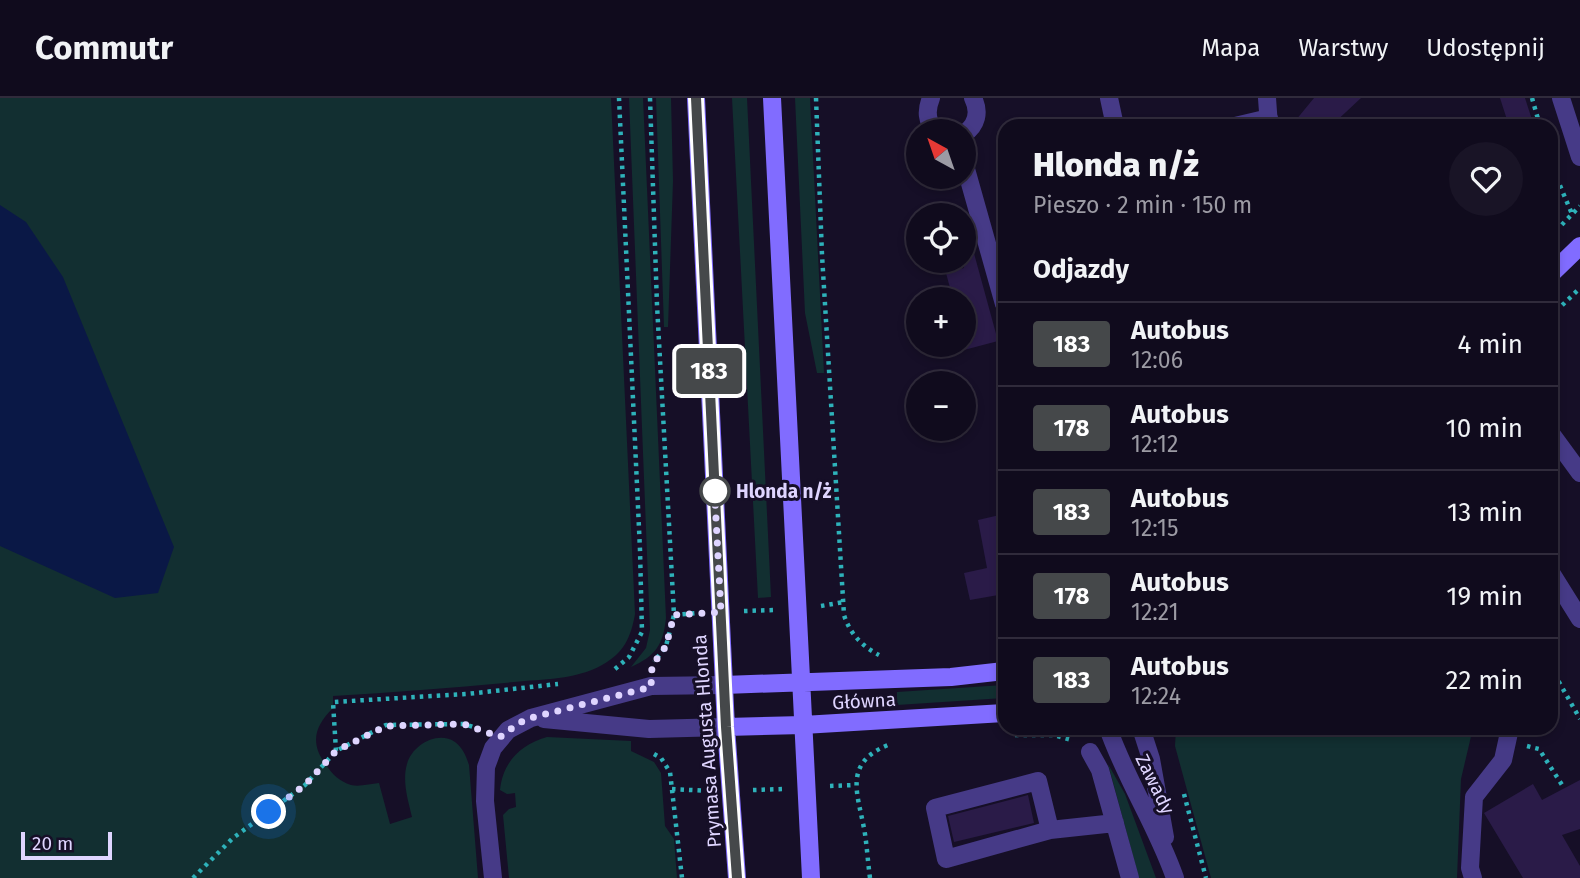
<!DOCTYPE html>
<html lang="pl">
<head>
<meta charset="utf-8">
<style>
	body { margin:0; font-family:"Fira Sans",sans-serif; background:#191426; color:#f1f3f6; height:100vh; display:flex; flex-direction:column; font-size:26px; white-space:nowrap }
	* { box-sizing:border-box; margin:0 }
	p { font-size:23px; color:#9c9ba4 }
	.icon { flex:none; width:38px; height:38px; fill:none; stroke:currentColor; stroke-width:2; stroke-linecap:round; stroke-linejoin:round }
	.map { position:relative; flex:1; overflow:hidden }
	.sheet { position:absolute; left:998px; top:21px; width:560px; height:616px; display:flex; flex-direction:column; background:#100b1d; border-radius:21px; box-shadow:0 4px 10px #0003,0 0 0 2px #302b3b }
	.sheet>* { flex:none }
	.badge { padding:0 14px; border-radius:5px; font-size:24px; line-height:46px }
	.needle { width:46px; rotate:320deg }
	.tools { position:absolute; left:906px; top:21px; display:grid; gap:14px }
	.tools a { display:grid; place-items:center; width:70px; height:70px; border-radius:50%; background:#100b1d; box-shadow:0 4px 10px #0003,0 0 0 2px #302b3b; font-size:35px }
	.scale { position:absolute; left:21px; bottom:18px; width:91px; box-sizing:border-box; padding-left:7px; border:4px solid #dfd5ff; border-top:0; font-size:19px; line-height:24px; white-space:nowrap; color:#dfd5ff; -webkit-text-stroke:5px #160f27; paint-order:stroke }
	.you { position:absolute; width:35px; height:35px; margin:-18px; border:5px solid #fff; border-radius:50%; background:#1a73e8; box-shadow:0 0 0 10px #1a73e833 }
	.map>.badge { position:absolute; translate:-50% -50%; box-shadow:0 0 0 4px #fff }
	h2 { padding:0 35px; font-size:26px; line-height:63px }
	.round { display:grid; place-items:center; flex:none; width:74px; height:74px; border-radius:37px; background:#191426 }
	.head { display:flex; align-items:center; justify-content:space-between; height:119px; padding:0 35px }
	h1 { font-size:33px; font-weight:800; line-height:52px }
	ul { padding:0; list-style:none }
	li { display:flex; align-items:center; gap:21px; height:84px; padding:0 35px; border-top:2px solid #302b3b }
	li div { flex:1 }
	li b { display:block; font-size:26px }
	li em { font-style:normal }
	li .badge { min-width:77px; font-weight:700; text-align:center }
	header { display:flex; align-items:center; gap:42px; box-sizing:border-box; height:98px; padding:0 35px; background:#100b1d; border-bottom:2px solid #302b3b }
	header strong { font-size:33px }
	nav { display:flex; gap:38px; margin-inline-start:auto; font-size:24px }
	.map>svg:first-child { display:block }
	.green { fill:#122f31 }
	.water { fill:#0a1846 }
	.building { fill:#2a1b48 }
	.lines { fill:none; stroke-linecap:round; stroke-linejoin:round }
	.path { stroke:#2eb2ba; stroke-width:4.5; stroke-dasharray:3.5 5; stroke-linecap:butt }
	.lane { stroke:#463a87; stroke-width:18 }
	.street { stroke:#463a87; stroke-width:18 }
	.secondary { stroke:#816cff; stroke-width:18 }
	.line-casing { stroke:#fff; stroke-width:16 }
	.line { stroke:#45484a; stroke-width:10 }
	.walk { stroke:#dfd5ff; stroke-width:7; stroke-dasharray:0 12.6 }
	.stop-dot { fill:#fff; stroke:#45484a; stroke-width:3.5 }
	.labels { text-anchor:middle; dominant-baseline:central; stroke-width:6; stroke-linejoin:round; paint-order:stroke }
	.stop-label { font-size:19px; font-weight:bold; fill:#dfd5ff; stroke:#160f27; text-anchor:start }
	.street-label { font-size:19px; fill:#dfd5ff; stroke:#160f27 }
</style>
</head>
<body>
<header>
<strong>Commutr</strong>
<nav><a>Mapa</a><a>Warstwy</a><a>Udostępnij</a></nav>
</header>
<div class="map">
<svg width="1580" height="780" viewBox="0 0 1580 780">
	<rect width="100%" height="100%" fill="#160f27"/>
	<!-- green -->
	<path class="green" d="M 0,0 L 611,0 L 635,516 C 631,539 624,555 602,567 C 575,582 543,581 514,584 C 453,590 393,594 333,598 L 333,610 C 314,629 310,645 326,667 C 333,677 339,683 351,687 C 359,689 370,686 379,685 L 390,726 L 412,719 C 408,702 402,683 407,666 C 412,647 438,632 455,644 C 463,650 466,658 469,667 L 478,780 L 0,780 Z
		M 629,0 L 643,0 L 666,520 C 663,548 655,558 631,569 L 646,550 L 650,532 Z
		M 656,0 L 671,0 L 673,83 L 668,229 L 664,229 Z
		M 732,0 L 747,0 L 771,499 L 758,500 Z
		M 795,0 L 810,0 L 824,275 L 817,275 L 805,215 Z
		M 1004,587 L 1004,600 L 897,607 L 897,594 Z
		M 1176,630 L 1473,630 L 1461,681 L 1457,780 L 1211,780 L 1175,648 Z
		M 547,639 L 631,643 L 631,653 L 654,664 L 661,675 L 665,728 L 674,741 L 677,780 L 509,780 L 503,717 L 509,711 L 516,709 L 515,695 L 507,696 L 500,692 C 503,664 520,647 547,639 Z
		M 1108,666 L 1125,696 L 1156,780 L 1139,780 Z"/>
	<!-- water -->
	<path class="water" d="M 0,107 L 26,124 L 63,179 L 174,449 L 158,495 L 115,500 L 0,448 Z"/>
	<!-- building -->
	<path class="building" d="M 1314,0 L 1361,0 L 1331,28 L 1291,28 Z
		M 1500,0 L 1525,0 L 1534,28 L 1509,28 Z
		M 972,148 L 998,243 L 964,252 L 964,201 L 953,201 L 946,175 L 964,170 L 964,149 Z
		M 1004,416 L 1004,496 L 970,502 L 964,475 L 987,470 L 978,422 Z
		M 1580,682 L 1580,731 L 1562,737 L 1580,768 L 1580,780 L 1523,780 L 1484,715 L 1533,686 L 1542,702 Z
		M 1028,697 L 1034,725 L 954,744 L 948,718 Z"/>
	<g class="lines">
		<!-- path -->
		<path class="path" d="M 650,0 L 657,207 L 674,517 L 666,548 L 654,564
			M 816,0 L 822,157 L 844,517 C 850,536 862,548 879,557
			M 1532,0 L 1540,28
			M 1550,64 L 1572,116
			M 1550,139 L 1580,108
			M 1550,219 L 1580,190
			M 821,508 L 844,504
			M 744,513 L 774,512
			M 674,517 L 697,515
			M 615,571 L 629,559 L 642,534 L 640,452 L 619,0
			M 1550,582 L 1559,584 L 1580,621
			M 1051,630 L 1053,637
			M 1015,637 L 1053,637 L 1072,642
			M 1527,648 L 1539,651 L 1564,690
			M 336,653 L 333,604 L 467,596 L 558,586
			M 654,656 L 661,660 L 670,674 L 682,780
			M 830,688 L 855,687
			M 672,691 L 710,693
			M 753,692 L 783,691
			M 1184,696 L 1206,780
			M 193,780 L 233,740 L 305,687 L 336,653 L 386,627 L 464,626 L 479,631
			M 870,780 C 868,765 867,750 865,736 C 859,698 841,666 888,647"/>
		<!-- lane -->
		<path class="lane" d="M 1109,0 L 1115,28
			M 1267,0 L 1269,28
			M 1235,28 L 1269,20
			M 1550,334 L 1580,375
			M 1550,473 L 1580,521
			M 1090,654 L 1100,672 L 1130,780
			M 1050,732 L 1038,683 L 935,710 L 946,761 L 1050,732 L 1115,725
			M 1473,780 L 1470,770 L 1474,699 L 1503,662 L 1510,630"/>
		<!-- street -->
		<path class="street" d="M 931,0 C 926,12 926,24 936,33
			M 1561,0 L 1580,59
			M 964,36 C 977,27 980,14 973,0
			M 964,64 L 1004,206
			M 544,621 L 649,631 L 726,629
			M 1108,630 C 1126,682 1157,728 1175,780
			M 1141,630 L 1151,661 L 1165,739
			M 493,780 L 485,703 L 486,669 L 493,650 L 508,632 L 531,620 L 651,588 L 724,587"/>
		<!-- secondary -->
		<path class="secondary" d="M 696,0 L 726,629 L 737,780
			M 772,0 L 811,780
			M 1550,177 L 1580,148
			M 724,587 L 951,579 L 1004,573
			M 726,629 L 803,627 L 1004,615"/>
	</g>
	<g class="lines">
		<defs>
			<path id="line" d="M 696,0 L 726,629 L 737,780"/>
		</defs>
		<!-- line casing -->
		<use href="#line" class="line-casing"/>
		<!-- line -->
		<use href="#line" class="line"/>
		<!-- walk -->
		<path class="walk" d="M 269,714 L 305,687 L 336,653 L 386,628 L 464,626 L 500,639 L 519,625 L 530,620 L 651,589 L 652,568 L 666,548 L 674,517 L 721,514 L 714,383 L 715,393"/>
	</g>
	<!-- markers -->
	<circle class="stop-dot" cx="715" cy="393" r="14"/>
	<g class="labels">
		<!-- stop labels -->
		<g class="stop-label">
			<text x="736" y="393">Hlonda n/ż</text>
		</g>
		<!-- street labels -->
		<g class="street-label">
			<text transform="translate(864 603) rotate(-3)">Główna</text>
			<text transform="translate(707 643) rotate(-94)">Prymasa Augusta Hlonda</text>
			<text transform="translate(1155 686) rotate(64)">Zawady</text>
		</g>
	</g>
</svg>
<div class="tools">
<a><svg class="needle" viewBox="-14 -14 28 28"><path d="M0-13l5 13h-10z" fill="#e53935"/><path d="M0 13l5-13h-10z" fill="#9c9ba4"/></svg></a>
<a><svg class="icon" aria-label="locate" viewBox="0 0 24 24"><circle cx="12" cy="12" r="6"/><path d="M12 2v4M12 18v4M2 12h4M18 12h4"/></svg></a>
<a>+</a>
<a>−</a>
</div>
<div class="scale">20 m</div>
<div class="you" style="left:269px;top:714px"></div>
<b class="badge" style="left:709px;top:273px;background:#45484a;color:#fff">183</b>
<section class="sheet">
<div class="head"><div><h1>Hlonda n/ż</h1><p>Pieszo · 2 min · 150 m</p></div><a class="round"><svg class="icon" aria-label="heart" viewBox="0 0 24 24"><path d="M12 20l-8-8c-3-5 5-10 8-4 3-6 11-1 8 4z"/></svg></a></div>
<h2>Odjazdy</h2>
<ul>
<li><span class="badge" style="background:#45484a;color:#fff">183</span><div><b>Autobus</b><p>12:06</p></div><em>4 min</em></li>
<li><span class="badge" style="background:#45484a;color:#fff">178</span><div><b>Autobus</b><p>12:12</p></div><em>10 min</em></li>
<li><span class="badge" style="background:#45484a;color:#fff">183</span><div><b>Autobus</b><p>12:15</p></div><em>13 min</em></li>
<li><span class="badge" style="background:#45484a;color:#fff">178</span><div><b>Autobus</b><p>12:21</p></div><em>19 min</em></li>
<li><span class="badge" style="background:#45484a;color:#fff">183</span><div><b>Autobus</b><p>12:24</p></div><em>22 min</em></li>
</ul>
</section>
</div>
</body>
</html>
